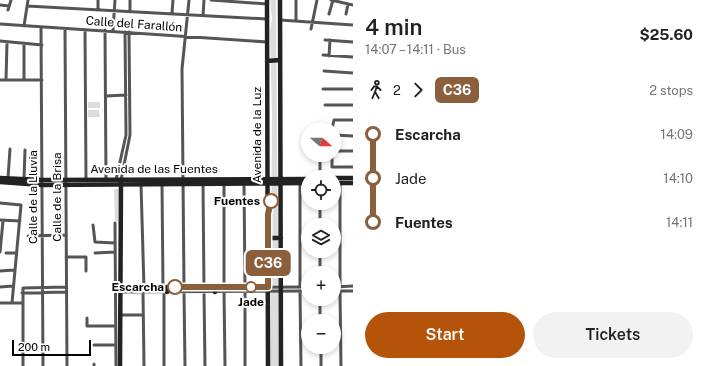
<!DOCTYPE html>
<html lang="en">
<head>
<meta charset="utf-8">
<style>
	body { margin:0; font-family:"Public Sans",sans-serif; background:#f2f2f2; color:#202124; height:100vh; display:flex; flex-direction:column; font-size:15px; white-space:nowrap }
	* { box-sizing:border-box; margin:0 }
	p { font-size:13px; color:#757577 }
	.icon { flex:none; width:22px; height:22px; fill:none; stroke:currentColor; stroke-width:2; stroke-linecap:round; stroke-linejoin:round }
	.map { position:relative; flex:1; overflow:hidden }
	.sheet { display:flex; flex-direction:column; background:#fff; width:352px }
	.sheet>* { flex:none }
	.badge { padding:0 8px; border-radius:6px; font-size:14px; line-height:26px }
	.needle { width:26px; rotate:110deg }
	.buttons { position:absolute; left:301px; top:122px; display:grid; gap:8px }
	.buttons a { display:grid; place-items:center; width:40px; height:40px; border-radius:50%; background:#fff; box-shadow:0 2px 6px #0003; font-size:20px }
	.scale { position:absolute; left:12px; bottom:10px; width:79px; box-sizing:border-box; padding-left:4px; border:2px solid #000; border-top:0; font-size:11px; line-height:14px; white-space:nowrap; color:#000; -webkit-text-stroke:3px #fff; paint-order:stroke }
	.map>.badge { position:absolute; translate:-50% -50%; box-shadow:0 0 0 2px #fff }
	.legs { display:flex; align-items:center; gap:6px; height:44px; padding:0 12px; font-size:13px }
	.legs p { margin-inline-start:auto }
	.head { display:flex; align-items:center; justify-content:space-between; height:68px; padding:0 12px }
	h1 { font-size:22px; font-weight:600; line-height:30px }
	.button { display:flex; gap:8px; margin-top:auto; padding:8px 12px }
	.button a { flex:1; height:46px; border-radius:24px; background:#b45309; color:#fff; font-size:16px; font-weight:600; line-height:46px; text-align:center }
	.button a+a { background:#f2f2f2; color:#202124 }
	ul { padding:0 12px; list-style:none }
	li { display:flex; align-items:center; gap:14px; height:44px; font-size:15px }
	li i { display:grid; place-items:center; width:6px; height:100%; margin:0 5px; background:currentColor }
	li i::after { content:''; width:10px; height:10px; margin:-5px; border:3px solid; border-radius:50%; background:#fff }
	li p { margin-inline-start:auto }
	li:first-child i { background:linear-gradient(#0000 50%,currentColor 0) }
	li:last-child i { background:linear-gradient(currentColor 50%,#0000 0) }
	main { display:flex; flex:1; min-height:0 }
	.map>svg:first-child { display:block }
	.green { fill:#dcdcdc }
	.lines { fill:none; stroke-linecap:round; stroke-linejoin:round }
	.street { stroke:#555; stroke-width:3 }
	.secondary { stroke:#222; stroke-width:4.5 }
	.line-1-casing { stroke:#fff; stroke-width:9 }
	.line-1 { stroke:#8b5e3c; stroke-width:6 }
	.stop-1-dot { fill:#fff; stroke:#8b5e3c; stroke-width:2 }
	.labels { text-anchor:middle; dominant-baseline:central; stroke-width:4; stroke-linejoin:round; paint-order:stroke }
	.street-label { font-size:12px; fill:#000; stroke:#fff }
	.stop-label { font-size:12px; font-weight:bold; fill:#000; stroke:#fff; text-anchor:end }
</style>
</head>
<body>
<main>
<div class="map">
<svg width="353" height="366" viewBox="0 0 353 366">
	<rect width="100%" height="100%" fill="#fff"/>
	<!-- green -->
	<path class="green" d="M 270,0 L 276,0 L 279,366 L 270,366 L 272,115 L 270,30 L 272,20 Z
		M 88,102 L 100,102 L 100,108 L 88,108 Z
		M 88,110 L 99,110 L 100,117 L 88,117 Z
		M 114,189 L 119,189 L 118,221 L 115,221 Z"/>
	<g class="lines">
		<!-- street -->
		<path class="street" d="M 211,0 L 267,4
			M 331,0 L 353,5
			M 0,5 L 9,6
			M 27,6 L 267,19
			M 8,10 L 11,0
			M 98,10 L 98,0
			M 130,12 L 130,0
			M 172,13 L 173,0
			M 329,14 L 333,0
			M 346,14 L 348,4
			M 203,16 L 204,0
			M 280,20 L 353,25
			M 296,21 L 296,0
			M 0,24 L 267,42
			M 24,26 L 28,0
			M 41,28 L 43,366
			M 65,29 L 67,366
			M 311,29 L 317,0
			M 85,30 L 86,180
			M 105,30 L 106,180
			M 113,30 L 115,0
			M 325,40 L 353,42
			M 0,41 L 42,45
			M 323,55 L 353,57
			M 329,56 L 330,40
			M 324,71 L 353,73
			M 0,80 L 42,80
			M 6,80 L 7,42
			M 24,80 L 24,43
			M 323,89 L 353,89
			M 106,96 L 126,95
			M 325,105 L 353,105
			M 319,124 L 319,129
			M 332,129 L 334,120 L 353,120
			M 334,135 L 353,136
			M 334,151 L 353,151
			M 320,155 L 320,177
			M 332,155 L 332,167 L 353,167
			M 8,178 L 10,149
			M 24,179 L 25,150
			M 116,180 L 126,135 L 125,32
			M 121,180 L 130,135 L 129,32
			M 162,183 L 163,287
			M 203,183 L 204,288
			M 224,183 L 224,288
			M 300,183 L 300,287
			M 340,183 L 340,286
			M 141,184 L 144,288
			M 244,184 L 245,288
			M 0,203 L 21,205 L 12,303
			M 320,203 L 320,225
			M 0,220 L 20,221
			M 115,223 L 116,366
			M 93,225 L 95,242 L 115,243
			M 28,236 L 66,235
			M 320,251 L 320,273
			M 0,252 L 3,221
			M 6,253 L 16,253
			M 95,253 L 115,252
			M 66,257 L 86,257 L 86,271
			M 0,271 L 14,270
			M 0,287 L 13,286
			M 184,287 L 182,69 L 189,0
			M 334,287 L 353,286
			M 120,288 L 308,287
			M 224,291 L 225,366
			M 245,291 L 245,366
			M 300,291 L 301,366
			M 334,291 L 353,291
			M 340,291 L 341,366
			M 120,292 L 308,291
			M 143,292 L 144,366
			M 164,292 L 164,366
			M 184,292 L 185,366
			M 204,292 L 205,366
			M 22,293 L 66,292
			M 320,299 L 320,321
			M 0,303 L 22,303
			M 120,315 L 143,315
			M 87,318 L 87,326 L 115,326
			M 94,345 L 115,345
			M 321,347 L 321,366
			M 23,366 L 23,288 L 66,287
			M 94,366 L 94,364"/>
		<!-- secondary -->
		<path class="secondary" d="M 267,0 L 268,366
			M 280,0 L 281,366
			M 267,61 L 280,60
			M 0,178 L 42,180 L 308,179
			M 334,178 L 353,178
			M 0,182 L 42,185 L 308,183
			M 334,183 L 353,183
			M 268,238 L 281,238
			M 167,287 L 167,292
			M 214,287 L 215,292
			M 120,366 L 121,181"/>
	</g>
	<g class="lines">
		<defs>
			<path id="line-1" d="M 175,287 L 268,287 L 268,214 L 271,201"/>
		</defs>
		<!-- line-1 casing -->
		<use href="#line-1" class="line-1-casing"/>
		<!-- line-1 -->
		<use href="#line-1" class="line-1"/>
	</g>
	<!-- markers -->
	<g class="stop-1-dot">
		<circle cx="271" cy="201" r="7"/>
		<circle cx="175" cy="287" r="7"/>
		<circle cx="251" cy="287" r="5"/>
	</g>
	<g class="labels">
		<!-- street labels -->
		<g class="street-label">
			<text transform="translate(134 24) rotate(4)">Calle del Farallón</text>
			<text transform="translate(257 135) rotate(-90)">Avenida de la Luz</text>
			<text x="154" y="169">Avenida de las Fuentes</text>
			<text transform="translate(33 197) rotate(-90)">Calle de la Lluvia</text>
			<text transform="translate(57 197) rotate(-90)">Calle de la Brisa</text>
		</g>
		<!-- stop labels -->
		<g class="stop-label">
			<text x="260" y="201">Fuentes</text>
			<text x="164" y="287">Escarcha</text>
			<text x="251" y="302" text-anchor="middle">Jade</text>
		</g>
	</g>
</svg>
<div class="buttons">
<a><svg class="needle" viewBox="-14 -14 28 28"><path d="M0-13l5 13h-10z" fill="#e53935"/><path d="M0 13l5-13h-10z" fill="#757577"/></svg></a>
<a><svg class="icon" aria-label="locate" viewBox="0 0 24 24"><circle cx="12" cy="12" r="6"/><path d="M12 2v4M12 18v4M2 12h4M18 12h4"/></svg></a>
<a><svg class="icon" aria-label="layers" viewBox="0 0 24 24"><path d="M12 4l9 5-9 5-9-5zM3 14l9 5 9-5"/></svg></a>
<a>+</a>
<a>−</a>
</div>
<div class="scale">200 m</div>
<b class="badge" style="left:268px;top:263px;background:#8b5e3c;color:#fff">C36</b>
</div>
<section class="sheet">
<div class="head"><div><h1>4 min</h1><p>14:07 – 14:11 · Bus</p></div><b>$25.60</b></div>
<div class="legs"><svg class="icon" aria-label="walk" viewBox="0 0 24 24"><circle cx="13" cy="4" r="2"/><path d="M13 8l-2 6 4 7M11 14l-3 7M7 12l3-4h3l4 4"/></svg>2<svg class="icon" aria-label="forward" viewBox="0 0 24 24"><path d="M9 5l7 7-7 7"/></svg><b class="badge" style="background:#8b5e3c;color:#fff">C36</b><p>2 stops</p></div>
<ul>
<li><i style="color:#8b5e3c"></i><b>Escarcha</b><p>14:09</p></li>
<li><i style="color:#8b5e3c"></i><span>Jade</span><p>14:10</p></li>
<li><i style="color:#8b5e3c"></i><b>Fuentes</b><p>14:11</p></li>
</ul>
<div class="button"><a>Start</a><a>Tickets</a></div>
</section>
</main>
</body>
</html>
